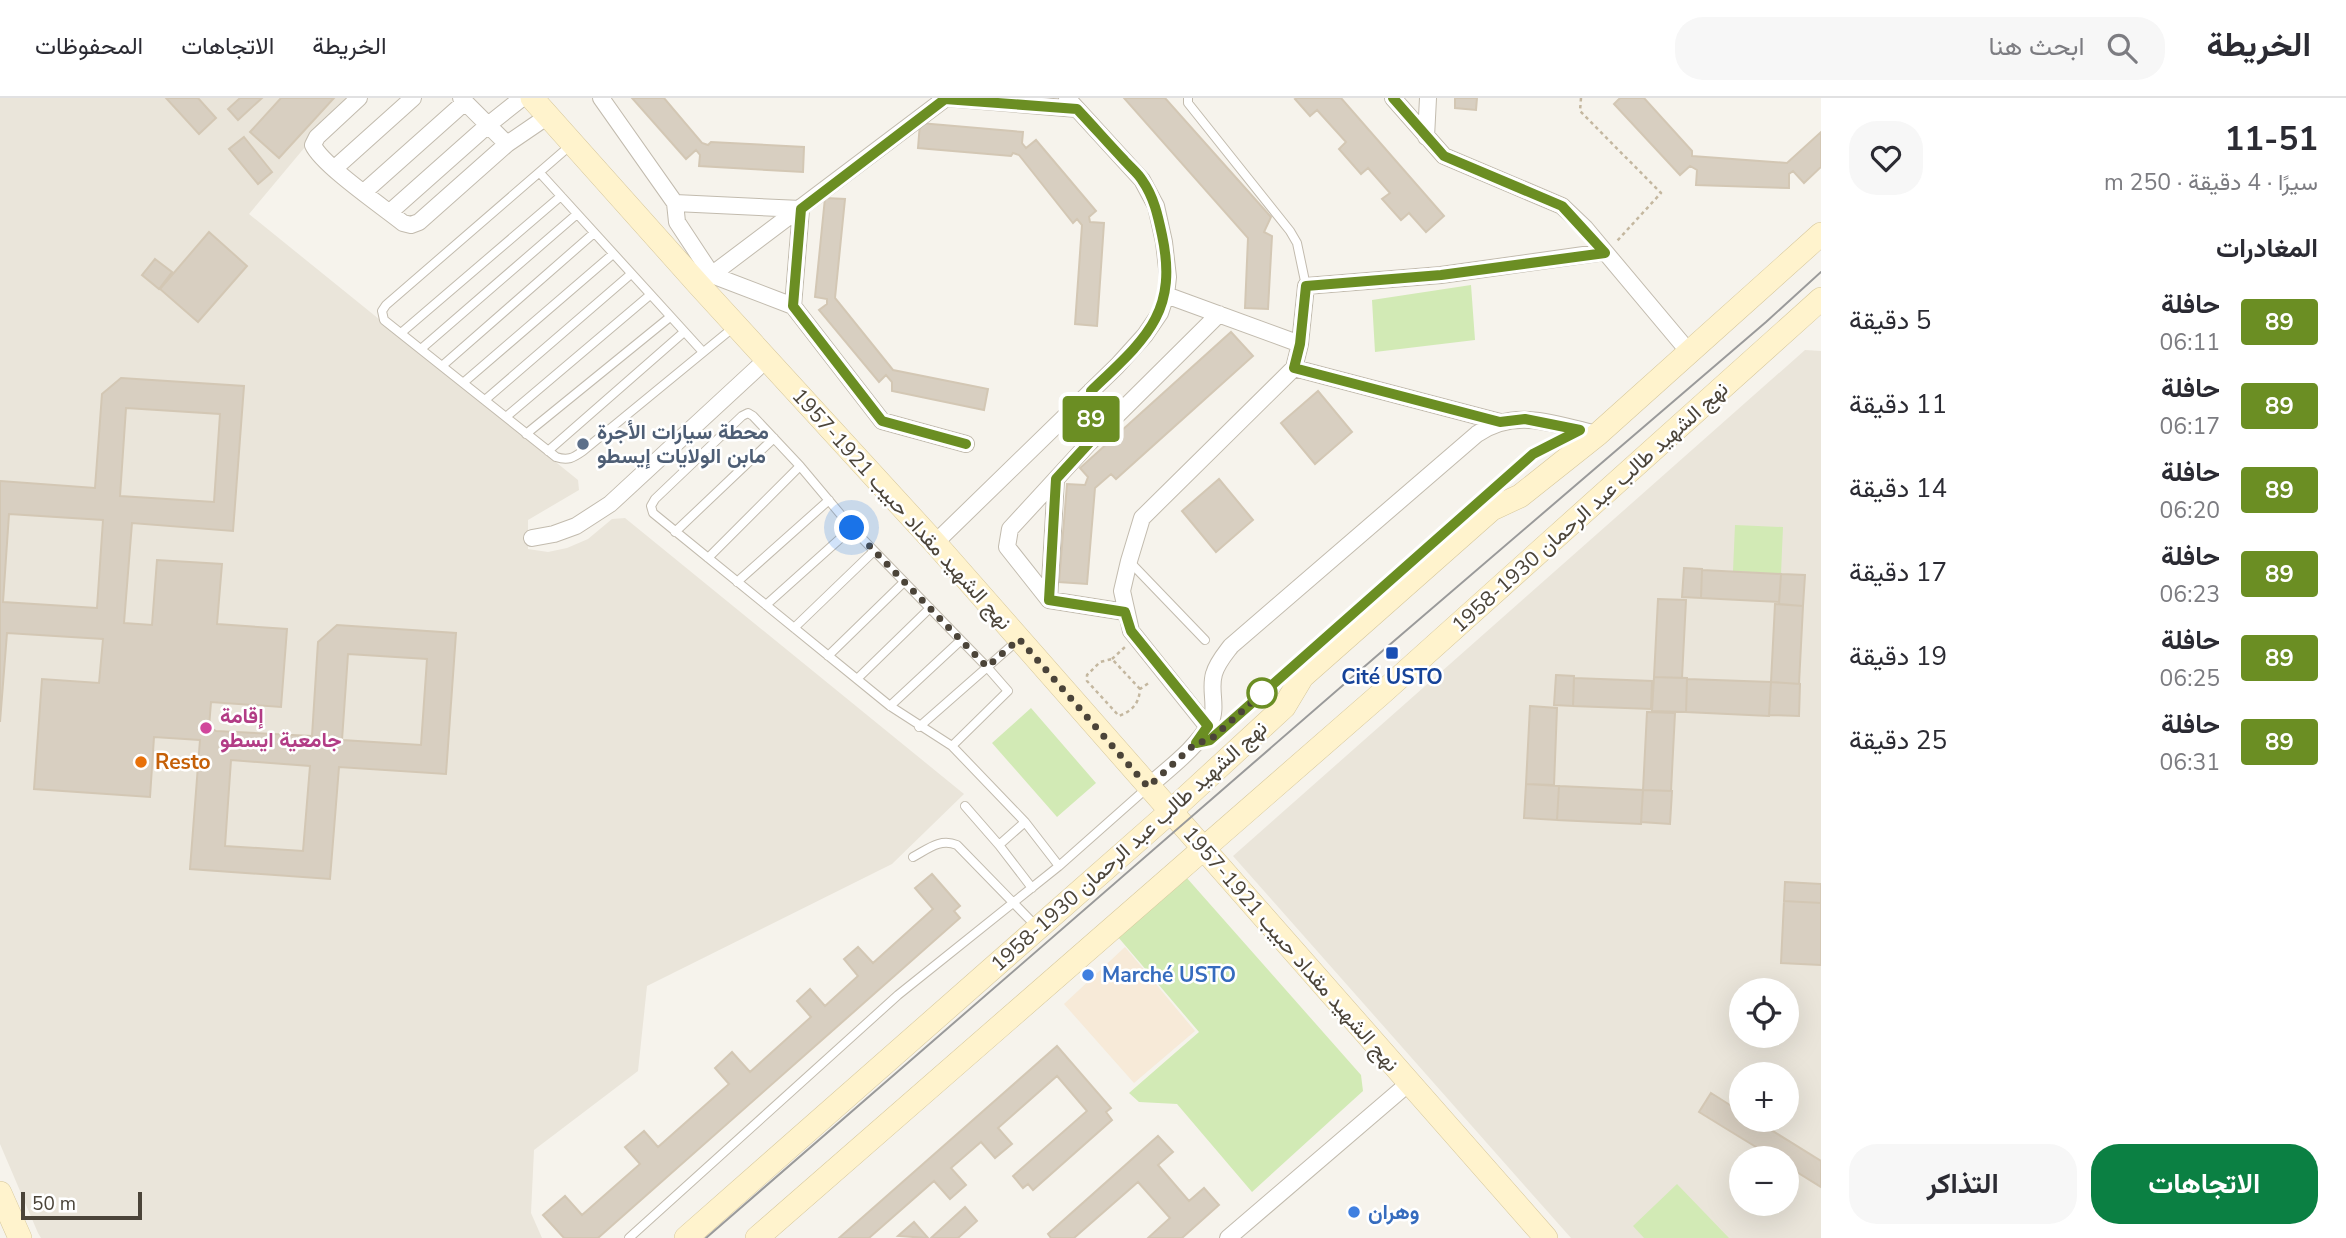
<!DOCTYPE html>
<html lang="ar">
<head>
<meta charset="utf-8">
<style>
	body { margin:0; font-family:"Nunito Sans",Vazirmatn,sans-serif; background:#f7f7f7; color:#2b2b33; direction:rtl; height:100vh; display:flex; flex-direction:column; font-size:26px; white-space:nowrap }
	* { box-sizing:border-box; margin:0 }
	p { font-size:23px; color:#7c7c81 }
	.icon { flex:none; width:38px; height:38px; fill:none; stroke:currentColor; stroke-width:2; stroke-linecap:round; stroke-linejoin:round }
	.map { position:relative; flex:1; overflow:hidden; direction:ltr }
	.side { display:flex; flex-direction:column; background:#fff; width:525px }
	.side>* { flex:none }
	.badge { padding:0 14px; border-radius:5px; font-size:24px; line-height:46px }
	.buttons { position:absolute; left:1729px; top:880px; display:grid; gap:14px }
	.buttons a { display:grid; place-items:center; width:70px; height:70px; border-radius:50%; background:#fff; box-shadow:0 7px 28px #0002; font-size:35px }
	.scale { position:absolute; left:21px; bottom:18px; width:121px; box-sizing:border-box; padding-left:7px; border:4px solid #4b4439; border-top:0; font-size:19px; line-height:24px; white-space:nowrap; color:#4b4439; -webkit-text-stroke:5px #fff; paint-order:stroke }
	.you { position:absolute; width:35px; height:35px; margin:-18px; border:5px solid #fff; border-radius:50%; background:#1a73e8; box-shadow:0 0 0 10px #1a73e833 }
	.map>.badge { position:absolute; translate:-50% -50%; box-shadow:0 0 0 4px #fff }
	h2 { padding:0 28px; font-size:26px; line-height:63px }
	.round { display:grid; place-items:center; flex:none; width:74px; height:74px; border-radius:28px; background:#f7f7f7 }
	.head { display:flex; align-items:center; justify-content:space-between; height:119px; padding:0 28px }
	h1 { font-size:33px; font-weight:700; line-height:52px }
	.primary-button { display:flex; gap:14px; margin-top:auto; padding:14px 28px }
	.primary-button a { flex:1; height:80px; border-radius:28px; background:#0b8043; color:#fff; font-size:28px; font-weight:700; line-height:80px; text-align:center }
	.primary-button a+a { background:#f7f7f7; color:#2b2b33 }
	ul { padding:0; list-style:none }
	li { display:flex; align-items:center; gap:21px; height:84px; padding:0 28px }
	li div { flex:1 }
	li b { display:block; font-size:26px }
	li em { font-style:normal }
	li .badge { min-width:77px; font-weight:700; text-align:center }
	header { display:flex; align-items:center; gap:42px; box-sizing:border-box; height:98px; padding:0 35px; background:#fff; border-bottom:2px solid #e1e1e2 }
	header strong { font-size:33px }
	nav { display:flex; gap:38px; margin-inline-start:auto; font-size:24px }
	.search { width:490px; height:63px; background:#f7f7f7; display:flex; align-items:center; gap:18px; box-sizing:border-box; padding:0 24px; border-radius:28px; color:#7c7c81; font-size:26px }
	main { display:flex; flex:1; min-height:0 }
	.map>svg:first-child { display:block }
	.residential { fill:#eae5da; fill-rule:evenodd }
	.commercial { fill:#f7ead8 }
	.green { fill:#d2eab5 }
	.building { fill:#d8cfc1; stroke:#d3c7b4; stroke-width:2; fill-rule:evenodd }
	.lines { fill:none; stroke-linecap:round; stroke-linejoin:round }
	.lane-casing { stroke:#c2bbae; stroke-width:10 }
	.street-casing { stroke:#c2bbae; stroke-width:18 }
	.secondary-casing { stroke:#d6c79b; stroke-width:24 }
	.path { stroke:#c4b79f; stroke-width:2.5; stroke-dasharray:3.5 3.5; stroke-linecap:butt }
	.lane { stroke:#fff; stroke-width:8 }
	.street { stroke:#fff; stroke-width:16 }
	.secondary { stroke:#fff3cd; stroke-width:23 }
	.tram { stroke:#9a9a9a; stroke-width:2 }
	.line-casing { stroke:#fff; stroke-width:16 }
	.line { stroke:#6b8e23; stroke-width:10 }
	.walk { stroke:#4b4439; stroke-width:7; stroke-dasharray:0 12.6 }
	.service-dot { fill:#5c6f8a; stroke:#fff; stroke-width:2.5 }
	.transit-dot { fill:#1a4fb4; stroke:#fff; stroke-width:2.5 }
	.stop-dot { fill:#fff; stroke:#6b8e23; stroke-width:3.5 }
	.hotel-dot { fill:#d1479c; stroke:#fff; stroke-width:2.5 }
	.food-dot { fill:#e8710a; stroke:#fff; stroke-width:2.5 }
	.shop-dot { fill:#3f7fe0; stroke:#fff; stroke-width:2.5 }
	.labels { text-anchor:middle; dominant-baseline:central; stroke-width:5; stroke-linejoin:round; paint-order:stroke }
	.service-label { font-size:21px; font-weight:bold; fill:#4e5e75; stroke:#fff; text-anchor:start }
	.street-label { font-size:21px; fill:#4b4439; stroke:#fff }
	.transit-label { font-size:21px; font-weight:bold; fill:#164399; stroke:#fff }
	.hotel-label { font-size:21px; font-weight:bold; fill:#b23c85; stroke:#fff; text-anchor:start }
	.food-label { font-size:21px; font-weight:bold; fill:#c56008; stroke:#fff; text-anchor:start }
	.shop-label { font-size:21px; font-weight:bold; fill:#366cbe; stroke:#fff; text-anchor:start }
</style>
</head>
<body>
<header>
<strong>الخريطة</strong>
<div class="search"><svg class="icon" aria-label="search" viewBox="0 0 24 24"><circle cx="10" cy="10" r="6"/><path d="M15 15l6 6"/></svg>ابحث هنا</div>
<nav><a>الخريطة</a><a>الاتجاهات</a><a>المحفوظات</a></nav>
</header>
<main>
<section class="side">
<div class="head"><div><h1>11-51</h1><p>سيرًا · 4 دقيقة · 250 m</p></div><a class="round"><svg class="icon" aria-label="heart" viewBox="0 0 24 24"><path d="M12 20l-8-8c-3-5 5-10 8-4 3-6 11-1 8 4z"/></svg></a></div>
<h2>المغادرات</h2>
<ul>
<li><span class="badge" style="background:#6b8e23;color:#fff">89</span><div><b>حافلة</b><p>06:11</p></div><em>5 دقيقة</em></li>
<li><span class="badge" style="background:#6b8e23;color:#fff">89</span><div><b>حافلة</b><p>06:17</p></div><em>11 دقيقة</em></li>
<li><span class="badge" style="background:#6b8e23;color:#fff">89</span><div><b>حافلة</b><p>06:20</p></div><em>14 دقيقة</em></li>
<li><span class="badge" style="background:#6b8e23;color:#fff">89</span><div><b>حافلة</b><p>06:23</p></div><em>17 دقيقة</em></li>
<li><span class="badge" style="background:#6b8e23;color:#fff">89</span><div><b>حافلة</b><p>06:25</p></div><em>19 دقيقة</em></li>
<li><span class="badge" style="background:#6b8e23;color:#fff">89</span><div><b>حافلة</b><p>06:31</p></div><em>25 دقيقة</em></li>
</ul>
<div class="primary-button"><a>الاتجاهات</a><a>التذاكر</a></div>
</section>
<div class="map">
<svg width="1821" height="1140" viewBox="0 0 1821 1140">
	<rect width="100%" height="100%" fill="#f6f3ec"/>
	<!-- residential -->
	<path class="residential" d="M 0,0 L 346,0 L 249,116 L 578,382 L 579,392 L 528,422 L 528,451 L 548,454 L 567,450 L 588,441 L 612,421 L 625,420 L 964,696 L 892,766 L 647,888 L 638,973 L 534,1052 L 531,1115 L 542,1140 L 41,1140 L 38,1135 L 0,1046 Z
		M 1805,252 L 1821,253 L 1821,1140 L 1571,1140 L 1233,758 ZM 1741,892 L 1787,892 L 1787,938 L 1741,938 ZM 1741,976 L 1787,976 L 1787,1022 L 1741,1022 ZM 1741,1060 L 1787,1060 L 1787,1106 L 1741,1106 Z"/>
	<!-- commercial -->
	<path class="commercial" d="M 1125,849 L 1195,933 L 1134,985 L 1064,906 Z"/>
	<!-- green -->
	<path class="green" d="M 1471,187 L 1475,242 L 1375,254 L 1372,202 Z
		M 1735,427 L 1783,429 L 1781,476 L 1733,473 Z
		M 1031,610 L 1096,685 L 1057,719 L 992,645 Z
		M 1186,779 L 1361,977 L 1363,993 L 1252,1094 L 1177,1006 L 1139,1004 L 1129,995 L 1199,934 L 1118,839 Z
		M 1677,1086 L 1729,1140 L 1644,1140 L 1633,1128 Z"/>
	<!-- building -->
	<path class="building" d="M 166,0 L 198,0 L 216,20 L 199,36 Z
		M 240,0 L 262,0 L 238,22 L 228,11 Z
		M 281,0 L 334,0 L 279,60 L 250,34 Z
		M 632,0 L 664,0 L 702,45 L 708,47 L 711,44 L 804,49 L 803,74 L 699,68 L 700,57 L 696,52 L 686,61 Z
		M 1124,0 L 1165,0 L 1271,119 L 1264,134 L 1272,138 L 1268,211 L 1245,210 L 1248,140 Z
		M 1297,0 L 1341,0 L 1444,118 L 1426,134 L 1409,115 L 1401,122 L 1382,101 L 1390,95 L 1368,70 L 1361,76 L 1339,51 L 1346,44 L 1317,12 L 1310,18 L 1295,1 Z
		M 1455,0 L 1477,0 L 1476,12 L 1455,10 Z
		M 1620,0 L 1644,0 L 1692,53 L 1692,58 L 1787,65 L 1821,34 L 1821,69 L 1804,85 L 1793,73 L 1789,76 L 1789,90 L 1696,87 L 1697,72 L 1690,68 L 1680,77 L 1614,6 Z
		M 920,25 L 1023,34 L 1022,45 L 1026,50 L 1036,42 L 1096,113 L 1089,119 L 1090,124 L 1104,125 L 1097,228 L 1075,226 L 1082,127 L 1077,121 L 1073,125 L 1019,57 L 1013,55 L 1011,58 L 918,50 Z
		M 244,39 L 272,74 L 258,86 L 229,51 Z
		M 825,100 L 845,101 L 835,200 L 893,272 L 988,291 L 984,312 L 892,293 L 892,284 L 886,277 L 879,284 L 819,212 L 827,206 L 827,201 L 815,199 Z
		M 209,134 L 247,168 L 198,224 L 160,191 Z
		M 155,161 L 172,174 L 159,191 L 142,177 Z
		M 1231,234 L 1253,258 L 1116,381 L 1111,376 L 1095,390 L 1087,486 L 1059,484 L 1067,386 L 1085,387 L 1088,379 L 1080,370 Z
		M 121,280 L 244,288 L 233,433 L 132,425 L 124,525 L 152,527 L 157,462 L 222,466 L 217,526 L 287,531 L 281,609 L 211,604 L 209,629 L 216,633 L 312,638 L 318,544 L 337,527 L 456,535 L 446,676 L 339,669 L 330,781 L 190,771 L 200,642 L 154,639 L 150,699 L 34,691 L 42,581 L 99,585 L 103,541 L 7,535 L 0,624 L 0,383 L 95,390 L 102,296 ZM 126,310 L 220,316 L 214,404 L 120,398 ZM 9,416 L 103,422 L 97,510 L 3,504 ZM 348,556 L 427,561 L 421,647 L 342,642 ZM 231,662 L 310,668 L 303,753 L 225,748 Z
		M 1318,293 L 1352,334 L 1315,366 L 1281,325 Z
		M 1219,381 L 1253,422 L 1216,454 L 1182,413 Z
		M 1684,470 L 1702,471 L 1701,500 L 1682,499 Z
		M 1702,472 L 1781,476 L 1779,504 L 1701,500 Z
		M 1781,476 L 1805,477 L 1803,508 L 1779,506 Z
		M 1658,501 L 1686,502 L 1682,580 L 1654,579 Z
		M 1775,506 L 1803,508 L 1799,586 L 1771,584 Z
		M 1556,577 L 1574,578 L 1573,608 L 1554,607 Z
		M 1654,579 L 1687,580 L 1686,614 L 1652,613 Z
		M 1574,580 L 1652,583 L 1651,611 L 1573,608 Z
		M 1687,581 L 1771,584 L 1769,618 L 1686,614 Z
		M 1771,584 L 1800,586 L 1799,618 L 1769,617 Z
		M 1530,608 L 1557,610 L 1554,687 L 1526,686 Z
		M 1647,614 L 1675,615 L 1671,693 L 1643,692 Z
		M 1526,686 L 1559,688 L 1557,722 L 1524,720 Z
		M 1559,688 L 1643,692 L 1641,726 L 1557,722 Z
		M 1643,692 L 1672,693 L 1670,726 L 1641,724 Z
		M 932,776 L 960,808 L 954,813 L 960,820 L 598,1140 L 564,1140 L 543,1117 L 565,1098 L 582,1117 L 640,1066 L 625,1049 L 644,1033 L 658,1049 L 729,986 L 715,970 L 732,954 L 750,974 L 811,919 L 797,903 L 810,891 L 825,908 L 858,878 L 844,861 L 858,849 L 873,865 L 933,811 L 915,790 Z
		M 1785,784 L 1821,786 L 1821,805 L 1784,803 Z
		M 1784,803 L 1821,805 L 1821,867 L 1781,865 Z
		M 1057,948 L 1111,1010 L 1106,1014 L 1112,1022 L 1033,1092 L 1028,1086 L 1023,1090 L 1013,1078 L 1087,1013 L 1057,978 L 998,1030 L 1012,1046 L 995,1060 L 981,1044 L 951,1070 L 966,1087 L 950,1101 L 934,1083 L 869,1140 L 839,1140 Z
		M 1711,995 L 1741,1014 L 1741,1022 L 1755,1022 L 1821,1063 L 1821,1089 L 1787,1068 L 1787,1060 L 1774,1060 L 1699,1014 Z
		M 1158,1038 L 1173,1054 L 1158,1067 L 1189,1103 L 1204,1090 L 1219,1107 L 1182,1140 L 1148,1140 L 1170,1120 L 1138,1084 L 1074,1140 L 1051,1140 L 1048,1136 Z
		M 965,1109 L 977,1123 L 958,1140 L 931,1140 Z
		M 914,1124 L 928,1140 L 898,1138 Z"/>
	<g class="lines">
		<defs>
			<path id="lane" d="M 1188,0 L 1188,5 L 1290,133 L 1297,145 L 1306,188
				M 572,46 L 386,207 L 382,213 L 384,222 L 556,359 C 568,363 573,360 583,353 L 734,229
				M 540,75 L 703,254
				M 401,235 L 561,98
				M 421,251 L 577,116
				M 442,268 L 594,135
				M 463,285 L 613,156
				M 485,302 L 631,176
				M 506,319 L 650,197
				M 526,336 L 670,219
				M 548,353 L 684,234
				M 675,434 L 774,340
				M 708,460 L 800,368
				M 1129,463 L 1205,542
				M 737,484 L 829,402
				M 766,507 L 852,430
				M 794,530 L 874,453
				M 828,558 L 904,484
				M 857,581 L 930,510
				M 890,608 L 960,543
				M 919,629 L 1017,543
				M 1200,644 L 1210,642 L 1533,356 L 1577,333
				M 952,648 L 1008,593 L 987,569 L 852,430 L 800,368 L 753,318 L 748,315 L 742,318 L 655,401 L 651,408 L 653,415 L 890,608 L 952,648 L 1025,724 L 1059,768
				M 965,708 L 999,747 L 1032,790
				M 999,747 L 1025,724
				M 913,759 C 928,751 940,740 957,747 L 1036,828
				M 629,1140 L 898,897 L 1059,768 L 1147,690"/>
			<path id="street" d="M 359,0 L 317,39 L 313,47 C 322,67 383,109 403,125 L 411,127 L 419,124 L 507,46 L 548,18
				M 461,0 L 507,46
				M 601,0 L 675,105 L 801,111 L 793,208
				M 945,0 L 1077,11
				M 1393,0 L 1444,58 L 1562,108 L 1585,130 L 1689,254
				M 1426,39 L 1428,0
				M 335,70 L 413,0
				M 364,94 L 465,4
				M 675,105 L 677,124 L 712,177 L 793,208 L 882,323 L 966,346
				M 390,114 L 488,27 L 522,0
				M 706,181 L 946,0
				M 1166,197 L 1300,246
				M 1294,270 L 1300,246 L 1306,188 L 1441,177 L 1605,154
				M 1091,293 L 1090,344 L 1010,431 L 1007,449 L 1049,502 L 1125,514
				M 1090,344 L 1219,216
				M 532,440 L 554,436 L 576,428 L 610,406 L 767,261
				M 935,445 L 1117,268 L 1145,237 L 1160,215 L 1166,197 L 1168,179 L 1164,144 L 1156,108 L 1142,82 L 1067,0
				M 1049,502 L 1056,381
				M 1207,628 L 1131,533 L 1122,493 L 1129,463 L 1142,420 L 1294,270 L 1500,324
				M 1148,689 C 1169,670 1197,650 1210,625 C 1218,609 1209,592 1214,576 C 1217,565 1225,556 1231,548 L 1477,336 C 1517,309 1554,327 1598,336
				M 1228,1140 L 1409,985"/>
			<path id="secondary" d="M 532,0 L 698,186 L 935,445 L 1546,1140
				M 0,1095 L 20,1140
				M 686,1140 L 1170,714 L 1284,609 L 1302,579 L 1492,411 L 1520,398 L 1598,336 L 1821,136
				M 757,1140 L 1382,595 L 1821,201"/>
		</defs>
		<!-- lane casing -->
		<use href="#lane" class="lane-casing"/>
		<!-- street casing -->
		<use href="#street" class="street-casing"/>
		<!-- secondary casing -->
		<use href="#secondary" class="secondary-casing"/>
		<!-- path -->
		<path class="path" d="M 1581,0 L 1580,13 L 1661,95 L 1617,143
			M 1112,561 L 1125,549
			M 1140,591 L 1112,561 L 1100,564 L 1087,577 L 1087,583 L 1119,618 C 1132,613 1139,606 1140,591 L 1150,584"/>
		<!-- lane -->
		<use href="#lane" class="lane"/>
		<!-- street -->
		<use href="#street" class="street"/>
		<!-- secondary -->
		<use href="#secondary" class="secondary"/>
		<!-- tram -->
		<path class="tram" d="M 706,1140 L 1387,549 L 1766,224 L 1821,174"/>
	</g>
	<g class="lines">
		<defs>
			<path id="line" d="M 966,346 L 882,323 L 793,208 L 801,111 L 945,1 L 1077,11 C 1093,28 1108,45 1124,62 C 1130,69 1138,75 1142,82 C 1154,99 1158,118 1162,137 C 1179,216 1144,242 1091,293 L 1090,344 L 1056,381 L 1049,502 L 1125,514 L 1131,533 L 1208,628 L 1196,645 L 1210,642 L 1533,356 L 1580,332 L 1525,321 L 1500,324 L 1294,270 L 1300,246 L 1306,188 L 1441,177 L 1605,155 L 1562,108 L 1444,58 L 1393,0"/>
		</defs>
		<!-- line casing -->
		<use href="#line" class="line-casing"/>
		<!-- line -->
		<use href="#line" class="line"/>
		<!-- walk -->
		<path class="walk" d="M 852,430 L 987,569 L 1019,541 L 1148,689 L 1196,645 L 1210,642 L 1270,588 L 1262,595"/>
	</g>
	<!-- markers -->
	<circle class="service-dot" cx="583" cy="346" r="7"/>
	<rect class="transit-dot" x="1385" y="548" width="14" height="14" rx="3.5"/>
	<circle class="stop-dot" cx="1262" cy="595" r="14"/>
	<circle class="hotel-dot" cx="206" cy="630" r="7"/>
	<circle class="food-dot" cx="141" cy="664" r="7"/>
	<g class="shop-dot">
		<circle cx="1088" cy="877" r="7"/>
		<circle cx="1354" cy="1114" r="7"/>
	</g>
	<g class="labels">
		<!-- service labels -->
		<g class="service-label">
			<text x="597" y="334">محطة سيارات الأجرة<tspan x="597" dy="24">مابن الولايات إيسطو</tspan></text>
		</g>
		<!-- street labels -->
		<g class="street-label">
			<text transform="translate(1590 409) rotate(-42)">نهج الشهيد طالب عبد الرحمان 1930-1958</text>
			<text transform="translate(902 411) rotate(48)">نهج الشهيد مقداد حبيب 1921-1957</text>
			<text transform="translate(1129 748) rotate(-42)">نهج الشهيد طالب عبد الرحمان 1930-1958</text>
			<text transform="translate(1291 851) rotate(49)">نهج الشهيد مقداد حبيب 1921-1957</text>
		</g>
		<!-- transit labels -->
		<g class="transit-label">
			<text x="1392" y="579">Cité USTO</text>
		</g>
		<!-- hotel labels -->
		<g class="hotel-label">
			<text x="220" y="618">إقامة<tspan x="220" dy="24">جامعية ايسطو</tspan></text>
		</g>
		<!-- food labels -->
		<g class="food-label">
			<text x="155" y="664">Resto</text>
		</g>
		<!-- shop labels -->
		<g class="shop-label">
			<text x="1102" y="877">Marché USTO</text>
			<text x="1368" y="1114">وهران</text>
		</g>
	</g>
</svg>
<div class="buttons">
<a><svg class="icon" aria-label="locate" viewBox="0 0 24 24"><circle cx="12" cy="12" r="6"/><path d="M12 2v4M12 18v4M2 12h4M18 12h4"/></svg></a>
<a>+</a>
<a>−</a>
</div>
<div class="scale">50 m</div>
<div class="you" style="left:852px;top:430px"></div>
<b class="badge" style="left:1091px;top:321px;background:#6b8e23;color:#fff">89</b>
</div>
</main>
</body>
</html>
